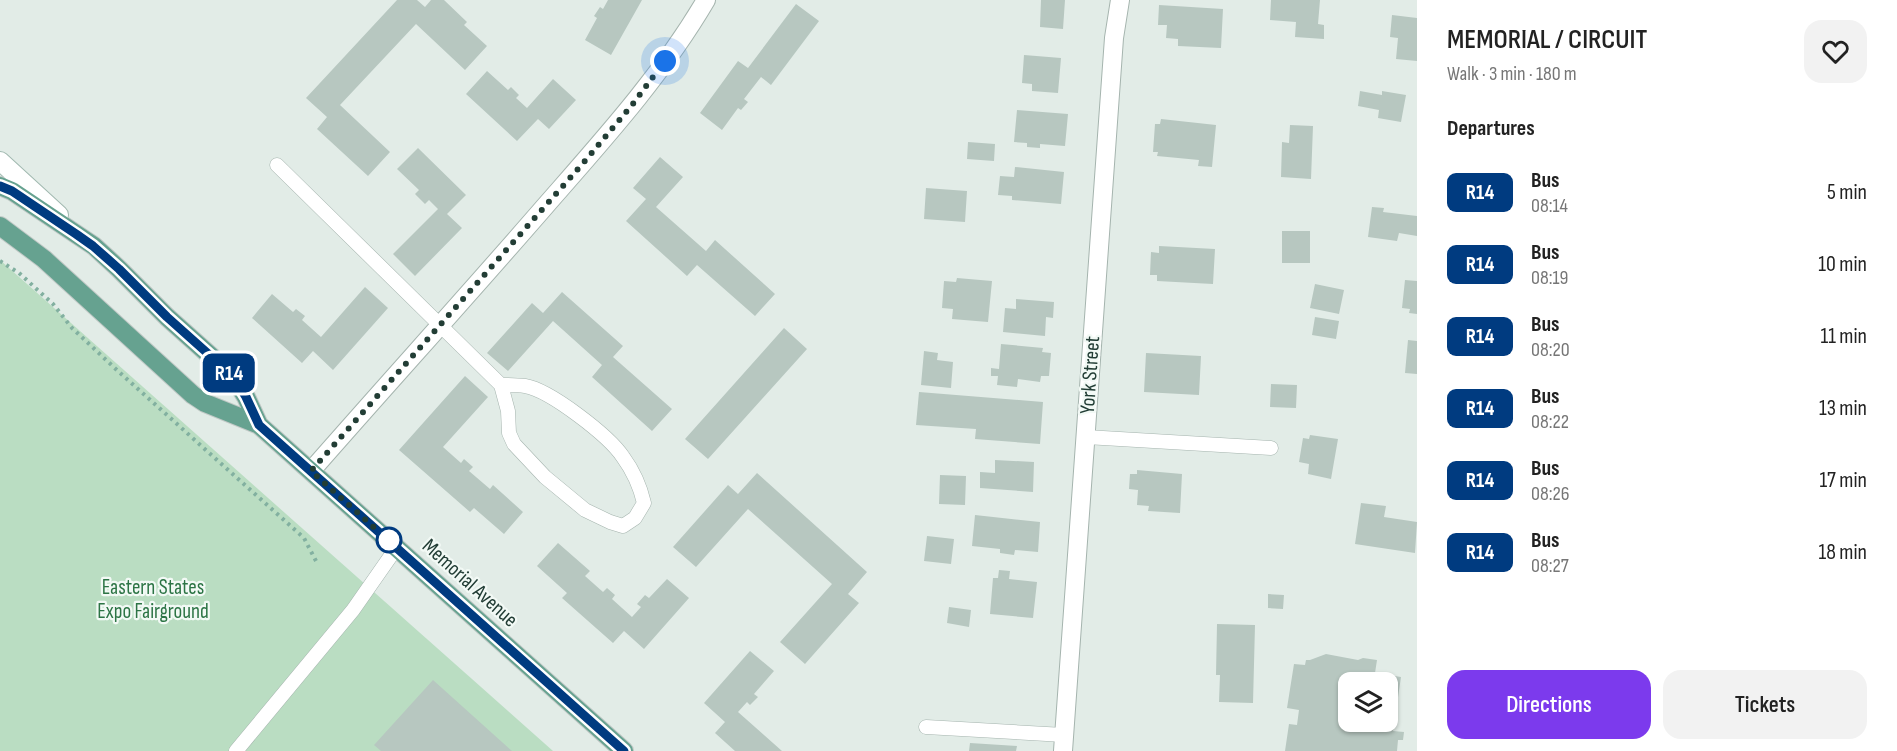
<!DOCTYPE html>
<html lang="en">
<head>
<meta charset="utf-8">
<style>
	body { margin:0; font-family:"Sofia Sans Condensed",sans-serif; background:#f2f2f2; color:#222; height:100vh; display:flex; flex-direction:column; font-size:22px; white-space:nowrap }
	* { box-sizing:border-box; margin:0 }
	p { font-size:20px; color:#767676 }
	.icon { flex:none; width:33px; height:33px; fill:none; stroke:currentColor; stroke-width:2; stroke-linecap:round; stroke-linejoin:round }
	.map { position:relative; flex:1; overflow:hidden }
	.panel { display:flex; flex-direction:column; background:#fff; width:480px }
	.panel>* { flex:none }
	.badge { padding:0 12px; border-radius:9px; font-size:21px; line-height:39px }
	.tools { position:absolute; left:1338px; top:672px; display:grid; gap:12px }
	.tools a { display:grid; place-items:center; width:60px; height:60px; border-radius:12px; background:#fff; box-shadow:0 2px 4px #0004; font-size:30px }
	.you { position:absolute; width:30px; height:30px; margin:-15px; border:4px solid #fff; border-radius:50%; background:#1a73e8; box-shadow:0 0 0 9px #1a73e833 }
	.map>.badge { position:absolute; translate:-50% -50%; box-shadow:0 0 0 3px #fff }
	h2 { padding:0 30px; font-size:22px; line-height:54px }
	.round { display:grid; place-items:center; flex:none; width:63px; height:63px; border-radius:18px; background:#f2f2f2 }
	.summary { display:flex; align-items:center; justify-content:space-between; height:102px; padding:0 30px }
	h1 { font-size:28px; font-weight:600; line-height:45px }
	.primary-button { display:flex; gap:12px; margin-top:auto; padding:12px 30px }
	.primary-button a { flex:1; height:69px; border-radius:18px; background:#7c3aed; color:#fff; font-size:24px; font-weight:600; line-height:69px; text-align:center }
	.primary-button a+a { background:#f2f2f2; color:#222 }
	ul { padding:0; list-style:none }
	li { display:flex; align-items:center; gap:18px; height:72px; padding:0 30px }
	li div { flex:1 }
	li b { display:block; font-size:22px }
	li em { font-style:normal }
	li .badge { min-width:66px; font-weight:700; text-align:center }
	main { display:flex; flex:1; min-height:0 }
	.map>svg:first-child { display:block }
	.green { fill:#baddc2 }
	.building { fill:#b7c7c0; fill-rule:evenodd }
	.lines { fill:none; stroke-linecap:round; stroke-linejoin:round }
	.lane-casing { stroke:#a5b4ae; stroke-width:15 }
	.street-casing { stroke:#a5b4ae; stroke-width:20 }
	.secondary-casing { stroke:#a0b8af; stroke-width:20 }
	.primary-casing { stroke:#c1c9c6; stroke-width:20 }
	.path { stroke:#82b0a0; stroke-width:4; stroke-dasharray:3 4.5; stroke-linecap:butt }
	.lane { stroke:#fff; stroke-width:14 }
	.street { stroke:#fff; stroke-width:18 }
	.secondary { stroke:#fff; stroke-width:18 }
	.primary { stroke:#66a290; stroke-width:18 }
	.line-casing { stroke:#fff; stroke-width:14 }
	.line { stroke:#003b80; stroke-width:9 }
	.walk { stroke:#223d35; stroke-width:6; stroke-dasharray:0 10.8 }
	.stop-dot { fill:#fff; stroke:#003b80; stroke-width:3 }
	.labels { text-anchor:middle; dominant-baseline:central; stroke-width:4.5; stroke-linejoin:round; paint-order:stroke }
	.street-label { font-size:21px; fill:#223d35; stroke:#f2f9f5 }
	.park-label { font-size:21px; fill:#2c7445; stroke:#f2f9f5 }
</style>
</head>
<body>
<main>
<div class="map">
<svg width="1417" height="751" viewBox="0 0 1417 751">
	<rect width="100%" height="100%" fill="#e2ece7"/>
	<!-- green -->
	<path class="green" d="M 0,260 L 553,751 L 0,751 Z"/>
	<!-- building -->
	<path class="building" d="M 397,0 L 417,0 L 425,7 L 431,0 L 444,0 L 467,22 L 464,25 L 487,46 L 465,70 L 416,24 L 340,105 L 390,152 L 368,176 L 317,129 L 327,117 L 306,98 Z
		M 608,0 L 642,0 L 611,55 L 585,40 L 597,18 L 594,16 L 600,7 L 603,9 Z
		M 1041,0 L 1065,0 L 1063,29 L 1040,27 Z
		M 1271,0 L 1320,0 L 1318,24 L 1324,25 L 1324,39 L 1295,37 L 1296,22 L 1270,20 Z
		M 796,4 L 819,21 L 771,85 L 761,77 L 744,99 L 748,102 L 741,110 L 738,108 L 722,130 L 700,113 L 738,61 L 748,68 Z
		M 1159,5 L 1223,9 L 1221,48 L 1178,46 L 1178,39 L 1166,38 L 1167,25 L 1158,25 Z
		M 1392,15 L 1417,18 L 1417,61 L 1396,59 L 1398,38 L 1390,37 Z
		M 1024,55 L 1061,58 L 1058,93 L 1032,91 L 1032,84 L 1022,83 Z
		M 487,71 L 508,90 L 511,87 L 519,95 L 516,98 L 527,108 L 553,79 L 576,100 L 549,129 L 538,119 L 517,141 L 466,94 Z
		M 1360,91 L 1382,95 L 1382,91 L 1406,95 L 1401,122 L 1378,118 L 1379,110 L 1358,106 Z
		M 1017,110 L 1068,114 L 1065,146 L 1040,144 L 1040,148 L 1027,147 L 1027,143 L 1014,142 Z
		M 1161,119 L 1216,125 L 1212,167 L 1198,166 L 1199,160 L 1157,156 L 1158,152 L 1153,152 L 1155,124 L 1160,124 Z
		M 1290,125 L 1313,126 L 1311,179 L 1281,177 L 1282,142 L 1289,143 Z
		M 968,142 L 995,144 L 994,161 L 967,159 Z
		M 418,148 L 466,195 L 447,214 L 462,228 L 415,276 L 393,254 L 438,209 L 429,200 L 425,204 L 415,194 L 419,190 L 397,169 Z
		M 660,157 L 683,177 L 656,207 L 706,251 L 715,240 L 775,294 L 755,316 L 697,265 L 687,276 L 626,221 L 646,199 L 633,188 Z
		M 1015,167 L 1064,172 L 1061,204 L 1012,200 L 1012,196 L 998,195 L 1000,176 L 1014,177 Z
		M 926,188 L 967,191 L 965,222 L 924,219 Z
		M 1372,207 L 1384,208 L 1383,212 L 1417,216 L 1417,236 L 1399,233 L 1397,241 L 1368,237 Z
		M 1282,231 L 1310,231 L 1310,263 L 1282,263 Z
		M 1159,246 L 1215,249 L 1213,284 L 1157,281 L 1157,275 L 1150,275 L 1151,252 L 1159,253 Z
		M 957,278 L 992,281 L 988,322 L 952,319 L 953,309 L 942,308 L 944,281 L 956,282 Z
		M 1405,280 L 1417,281 L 1417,314 L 1409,313 L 1410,309 L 1402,308 Z
		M 1315,284 L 1344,290 L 1339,314 L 1310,308 Z
		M 365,287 L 388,308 L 333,370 L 313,351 L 302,363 L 252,318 L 272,294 L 293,312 L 296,309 L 305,316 L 302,320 L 321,337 Z
		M 562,292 L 623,346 L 613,357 L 672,409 L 652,431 L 592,377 L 602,365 L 553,321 L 508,371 L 487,353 L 532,303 L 543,313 Z
		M 1016,299 L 1054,302 L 1053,318 L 1046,317 L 1045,336 L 1003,332 L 1005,308 L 1016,309 Z
		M 1315,317 L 1339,321 L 1336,339 L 1312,335 Z
		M 784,328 L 807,349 L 708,459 L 685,439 Z
		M 1408,340 L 1417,341 L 1417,374 L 1405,373 Z
		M 1001,344 L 1043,348 L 1042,352 L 1051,353 L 1049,376 L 1041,376 L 1040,382 L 1018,379 L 1017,387 L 997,385 L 998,376 L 991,376 L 991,368 L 999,369 Z
		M 924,351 L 938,353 L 937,360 L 953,362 L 951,388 L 921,385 Z
		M 1146,353 L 1201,356 L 1199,395 L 1144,392 Z
		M 465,376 L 488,397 L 443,447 L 461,463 L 464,459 L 473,467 L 469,471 L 490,489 L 493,485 L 523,512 L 504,534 L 474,508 L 470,512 L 399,450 Z
		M 1271,384 L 1297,385 L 1296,408 L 1270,407 Z
		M 919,392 L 1043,402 L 1040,444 L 975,439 L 976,429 L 916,425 Z
		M 1310,435 L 1338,439 L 1331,479 L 1308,474 L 1309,464 L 1299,462 L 1303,438 L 1309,439 Z
		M 995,460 L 1034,462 L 1033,492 L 980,488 L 980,472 L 995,473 Z
		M 1137,470 L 1182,474 L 1180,513 L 1148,511 L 1149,506 L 1137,505 L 1138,490 L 1129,489 L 1130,474 L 1137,474 Z
		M 757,473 L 867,572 L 848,594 L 859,603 L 805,664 L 780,642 L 832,584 L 748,509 L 696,567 L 673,547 L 728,485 L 738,494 Z
		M 940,475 L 966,476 L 965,505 L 939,504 Z
		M 1361,503 L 1386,506 L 1384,517 L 1417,522 L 1415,553 L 1355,544 Z
		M 975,515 L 1040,522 L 1038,552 L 1015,550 L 1014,555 L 1000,553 L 1000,549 L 972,546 Z
		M 927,536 L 954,539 L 951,564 L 924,561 Z
		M 558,543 L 590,571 L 585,576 L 603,592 L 607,588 L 615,595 L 612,599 L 632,617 L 641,607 L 637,604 L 645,595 L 649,598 L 667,579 L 689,598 L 644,649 L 624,631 L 613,643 L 562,598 L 567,593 L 537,566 Z
		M 999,570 L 1010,571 L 1009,579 L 1037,582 L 1033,618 L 990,614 L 993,578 L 998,578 Z
		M 1268,594 L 1284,595 L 1283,609 L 1268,608 Z
		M 949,607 L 971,610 L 969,627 L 947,623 Z
		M 1217,624 L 1255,625 L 1253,703 L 1219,702 L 1220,675 L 1216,675 Z
		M 750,651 L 774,671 L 754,694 L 758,697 L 750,705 L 747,702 L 738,712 L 782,751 L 735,751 L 715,733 L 725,722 L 704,703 Z
		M 1326,654 L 1358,660 L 1363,658 L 1377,660 L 1375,673 L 1401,677 L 1393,731 L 1404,732 L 1403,740 L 1398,740 L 1397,751 L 1285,751 L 1289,724 L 1297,725 L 1299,710 L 1287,708 L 1294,664 L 1305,665 L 1306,660 L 1310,660 ZM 1348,682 L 1388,682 L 1388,722 L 1348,722 Z
		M 433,680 L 512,751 L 381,751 L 374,745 Z
		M 970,743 L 1017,746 L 1016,751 L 969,751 Z"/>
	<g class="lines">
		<defs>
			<path id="lane" d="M 277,165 L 501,385 L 508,411 L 509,433 L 514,444 L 545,477 L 585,510 L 610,522 L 623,526 L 635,518 L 644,503 C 640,486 634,472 623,457 C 609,436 550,390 525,386 C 517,385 509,385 501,385
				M 1086,437 L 1271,448
				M 926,727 L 1064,735
				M 236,751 L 353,610 L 397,547"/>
			<path id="street" d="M 311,471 C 389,382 469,294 547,204 C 603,140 662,75 706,0
				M 1063,751 L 1114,38 L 1120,0"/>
			<path id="secondary" d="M 0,161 L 59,215"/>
			<path id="primary" d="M 0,186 L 12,191 L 76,234 L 94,246 L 119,269 L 167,317 L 233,376 L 246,397 L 259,425
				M 0,226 L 44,259 L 193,395 L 205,403 L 259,425 L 624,751"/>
		</defs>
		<!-- lane casing -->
		<use href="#lane" class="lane-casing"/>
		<!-- street casing -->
		<use href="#street" class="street-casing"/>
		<!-- secondary casing -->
		<use href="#secondary" class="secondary-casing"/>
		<!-- primary casing -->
		<use href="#primary" class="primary-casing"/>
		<!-- path -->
		<path class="path" d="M 0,261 L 19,273 L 53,304 L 72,328 L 119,372 L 304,538 L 316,561"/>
		<!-- lane -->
		<use href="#lane" class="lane"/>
		<!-- street -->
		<use href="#street" class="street"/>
		<!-- secondary -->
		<use href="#secondary" class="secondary"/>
		<!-- primary -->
		<use href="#primary" class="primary"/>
	</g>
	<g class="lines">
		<defs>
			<path id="line" d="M 0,186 L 12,191 L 76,234 L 93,246 L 119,269 L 167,317 L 233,376 L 246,397 L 259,425 L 624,751"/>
		</defs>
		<!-- line casing -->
		<use href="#line" class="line-casing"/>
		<!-- line -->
		<use href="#line" class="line"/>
		<!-- walk -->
		<path class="walk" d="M 389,540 L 397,548 L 311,471 L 585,161 L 632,105 L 665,61"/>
	</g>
	<!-- markers -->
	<circle class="stop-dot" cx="389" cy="540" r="12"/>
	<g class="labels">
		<!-- street labels -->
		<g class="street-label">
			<text transform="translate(1090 375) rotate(-86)">York Street</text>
			<text transform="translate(470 583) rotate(42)">Memorial Avenue</text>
		</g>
		<!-- park labels -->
		<g class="park-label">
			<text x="153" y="587">Eastern States<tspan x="153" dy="24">Expo Fairground</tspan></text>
		</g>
	</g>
</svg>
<div class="tools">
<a><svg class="icon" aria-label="layers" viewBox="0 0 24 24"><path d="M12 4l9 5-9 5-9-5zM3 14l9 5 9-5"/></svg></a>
</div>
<div class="you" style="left:665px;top:61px"></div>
<b class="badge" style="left:229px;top:373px;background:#003b80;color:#fff">R14</b>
</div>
<section class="panel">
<div class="summary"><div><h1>MEMORIAL / CIRCUIT</h1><p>Walk · 3 min · 180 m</p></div><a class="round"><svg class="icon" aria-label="heart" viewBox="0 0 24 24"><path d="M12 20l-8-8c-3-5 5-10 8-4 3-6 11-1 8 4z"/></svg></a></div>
<h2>Departures</h2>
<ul>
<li><span class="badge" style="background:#003b80;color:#fff">R14</span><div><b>Bus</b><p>08:14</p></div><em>5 min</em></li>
<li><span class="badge" style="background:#003b80;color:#fff">R14</span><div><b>Bus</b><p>08:19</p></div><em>10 min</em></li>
<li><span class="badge" style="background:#003b80;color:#fff">R14</span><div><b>Bus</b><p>08:20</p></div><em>11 min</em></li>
<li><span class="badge" style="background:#003b80;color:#fff">R14</span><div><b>Bus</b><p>08:22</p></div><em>13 min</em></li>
<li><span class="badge" style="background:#003b80;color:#fff">R14</span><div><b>Bus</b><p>08:26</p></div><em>17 min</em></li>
<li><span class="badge" style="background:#003b80;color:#fff">R14</span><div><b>Bus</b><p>08:27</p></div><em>18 min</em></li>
</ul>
<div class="primary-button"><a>Directions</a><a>Tickets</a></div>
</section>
</main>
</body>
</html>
